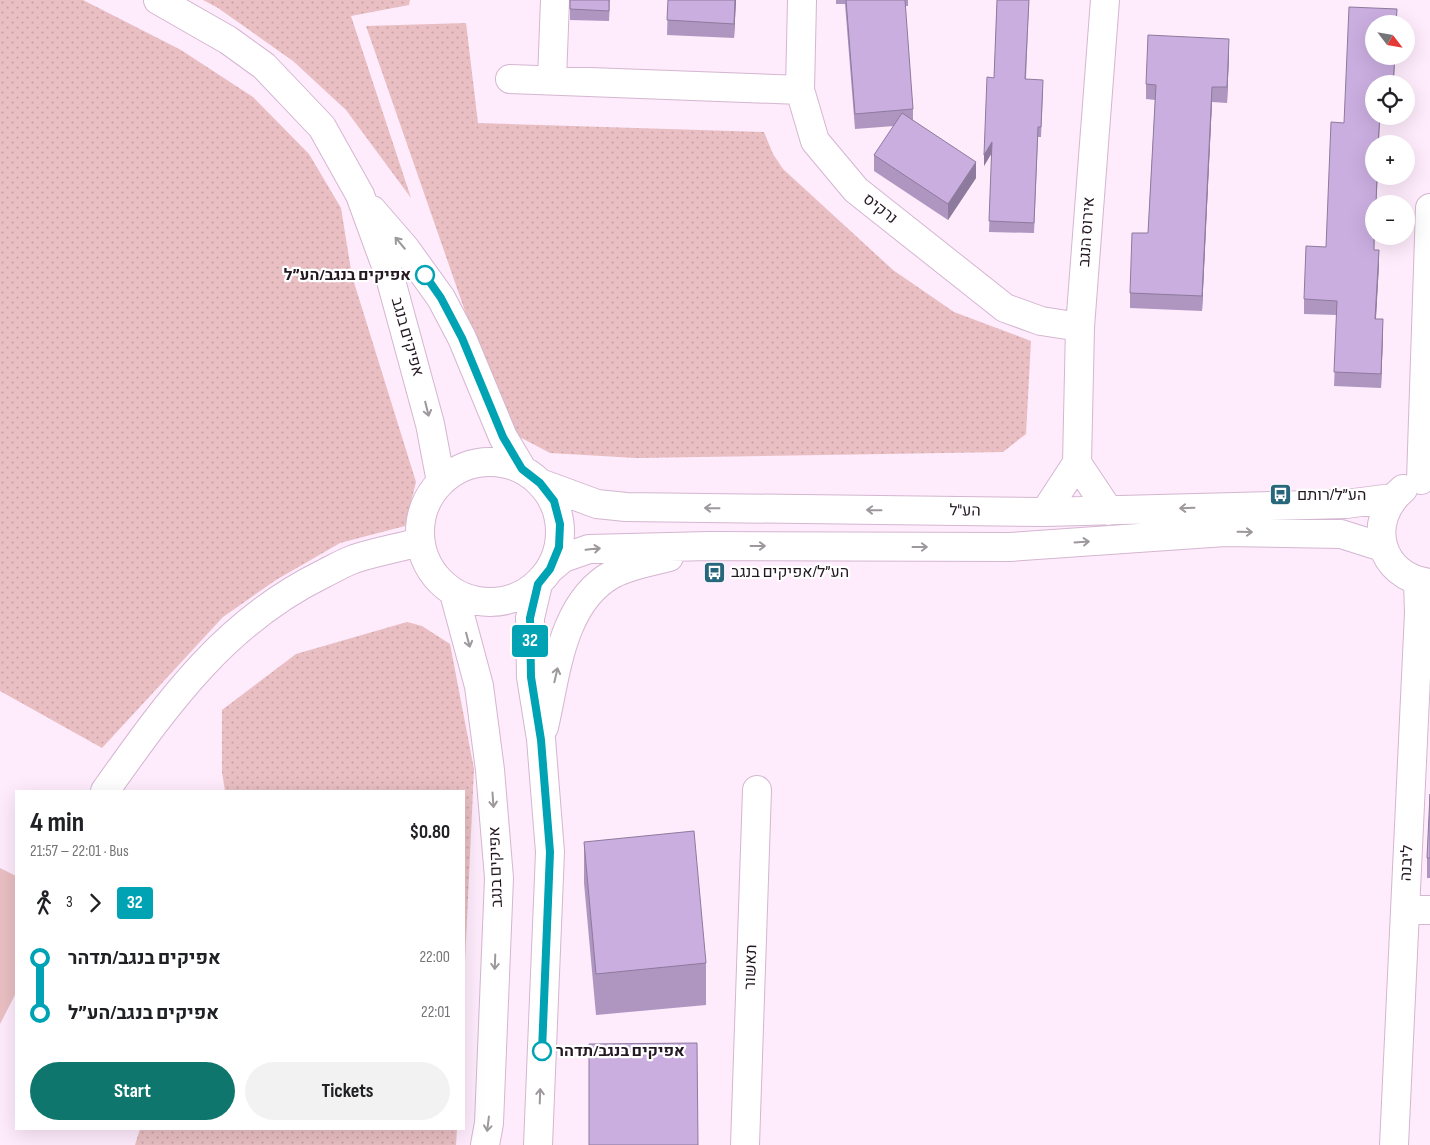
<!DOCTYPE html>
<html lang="en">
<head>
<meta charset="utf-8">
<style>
	body { margin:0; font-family:"Sofia Sans Condensed",Heebo,sans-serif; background:#f2f2f2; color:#202124; height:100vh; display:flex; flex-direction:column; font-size:19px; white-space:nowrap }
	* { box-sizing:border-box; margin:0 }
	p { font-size:16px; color:#757577 }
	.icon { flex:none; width:28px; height:28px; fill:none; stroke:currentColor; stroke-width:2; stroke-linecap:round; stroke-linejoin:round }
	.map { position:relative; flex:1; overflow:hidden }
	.panel { position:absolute; left:15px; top:790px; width:450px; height:340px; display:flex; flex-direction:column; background:#fff; border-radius:0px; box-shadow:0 5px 20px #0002 }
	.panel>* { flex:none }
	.badge { padding:0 10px; border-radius:4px; font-size:18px; line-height:32px }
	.needle { width:32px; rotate:121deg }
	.buttons { position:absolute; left:1365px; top:15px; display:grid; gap:10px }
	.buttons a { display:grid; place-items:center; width:50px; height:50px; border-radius:50%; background:#fff; box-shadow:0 5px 20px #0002; font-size:25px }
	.map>.badge { position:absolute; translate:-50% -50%; box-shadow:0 0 0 2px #fff }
	.legs { display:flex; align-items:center; gap:8px; height:55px; padding:0 15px; font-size:16px }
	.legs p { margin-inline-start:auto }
	.overview { display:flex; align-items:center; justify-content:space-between; height:85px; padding:0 15px }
	h1 { font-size:28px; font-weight:700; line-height:38px }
	.action { display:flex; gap:10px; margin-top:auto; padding:10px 15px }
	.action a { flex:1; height:58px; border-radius:30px; background:#0f766e; color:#fff; font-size:20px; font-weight:700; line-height:58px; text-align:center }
	.action a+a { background:#f2f2f2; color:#202124 }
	ul { padding:0 15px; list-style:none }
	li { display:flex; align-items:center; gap:18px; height:55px; font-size:19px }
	li i { display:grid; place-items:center; width:8px; height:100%; margin:0 6px; background:currentColor }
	li i::after { content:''; width:12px; height:12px; margin:-6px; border:4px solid; border-radius:50%; background:#fff }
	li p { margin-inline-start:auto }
	li:first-child i { background:linear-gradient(#0000 50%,currentColor 0) }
	li:last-child i { background:linear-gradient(currentColor 50%,#0000 0) }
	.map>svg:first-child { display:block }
	.green { fill:url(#green-dots) }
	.pitch { fill:#e9bfc3 }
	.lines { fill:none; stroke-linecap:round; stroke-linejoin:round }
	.minor-casing { stroke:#d4b6d0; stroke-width:30 }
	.minor { stroke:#fff; stroke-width:28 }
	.wall { fill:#ae96c1 }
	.shaded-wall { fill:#8d7a9d }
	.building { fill:#caaee0; stroke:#8d7a9d }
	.oneway { stroke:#9c989c }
	.line-1-casing { stroke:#fff; stroke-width:11 }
	.line-1 { stroke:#00a3b4; stroke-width:8 }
	.stop-1-dot { fill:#fff; stroke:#00a3b4; stroke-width:2.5 }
	.labels { text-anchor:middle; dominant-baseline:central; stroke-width:4.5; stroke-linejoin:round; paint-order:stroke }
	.street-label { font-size:16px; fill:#241923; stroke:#fff }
	.stop-label { font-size:16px; font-weight:bold; fill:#241923; stroke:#fff; text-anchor:end }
	.poi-label { font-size:16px; fill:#241923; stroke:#fff; text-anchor:start }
</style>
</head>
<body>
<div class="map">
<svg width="1430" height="1145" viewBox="0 0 1430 1145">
	<defs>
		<pattern id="green-dots" width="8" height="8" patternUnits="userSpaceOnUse" patternTransform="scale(1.25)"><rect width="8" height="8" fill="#e9bfc3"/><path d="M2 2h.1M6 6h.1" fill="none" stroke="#c8a4a7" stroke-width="1.8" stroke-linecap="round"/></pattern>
	</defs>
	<rect width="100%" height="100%" fill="#feebfc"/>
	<!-- green -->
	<path class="green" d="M 0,0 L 83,0 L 181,50 L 253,97 L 309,154 L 341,208 L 352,276 L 416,482 L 405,526 L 340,543 L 276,580 L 223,617 L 102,748 L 0,691 Z
		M 203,0 L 410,0 L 409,5 L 351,16 L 411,198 L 346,110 L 293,61 L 218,8 Z
		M 466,23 L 478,123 L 764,132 L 773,154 L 783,169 L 893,270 L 954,312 L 1031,341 L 1026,434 L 1003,452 L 636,458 L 550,453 L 512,433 L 492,389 L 366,26 Z
		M 407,622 L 422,626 L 450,644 L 474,769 L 464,983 L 464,791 L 225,791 L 222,772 L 222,710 L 296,654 Z
		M 140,1129 L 457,1129 L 456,1145 L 135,1145 Z"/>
	<!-- pitch -->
	<path class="pitch" d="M 0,868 L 16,876 L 16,993 L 0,1024 Z"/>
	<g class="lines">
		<defs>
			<path id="minor" d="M 158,0 L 228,40 L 264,66 L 322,127 L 360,195 L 390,277 L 430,424 L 441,482
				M 802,0 L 800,90 L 815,141 L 856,190 L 1005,308 L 1041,321 L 1080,327
				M 510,79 L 800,90
				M 552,80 L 555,0
				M 372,210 L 405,248 L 441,298 L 462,338 L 503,437 L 522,469
				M420 532a70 70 0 1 1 140 0a70 70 0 1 1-140 0Z
				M 1077,463 L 1109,511
				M 1421,480 L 1430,208
				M 540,483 L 597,504 L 626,507 L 1045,512 L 1346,504 L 1392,498
				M 1403,489 C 1365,521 1379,577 1430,583
				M 1045,512 L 1077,463 L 1080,327 L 1105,0
				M 550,569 L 563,558 L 589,549 L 709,546 L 1010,547 L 1225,532 L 1341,534 L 1382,547
				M 538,584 L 530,618 L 531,677 L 541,739 L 550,852 L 538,1145
				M 454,593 L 479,686 L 490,770 L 499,878 L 489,1123 L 485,1145
				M 544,727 C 556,676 561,602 613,574 C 630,565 651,562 669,557
				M 105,791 C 167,704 223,623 323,574 C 333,569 343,563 354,559 C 375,552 398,548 420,542
				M 1405,909 L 1430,910
				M 745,1145 L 757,790
				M 1394,1145 L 1419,613 L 1418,582"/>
		</defs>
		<!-- minor casing -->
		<use href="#minor" class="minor-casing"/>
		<!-- minor -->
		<use href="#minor" class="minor"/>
	</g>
	<!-- wall -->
	<path class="wall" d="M 570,0 L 610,0 L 609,21 L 570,20 Z
		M 668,0 L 736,0 L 734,38 L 667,35 Z
		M 836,0 L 908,0 L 908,6 L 905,6 L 913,109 L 913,121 L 976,178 L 948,220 L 874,171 L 874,155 L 894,126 L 855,129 L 845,4 L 836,4 Z
		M 997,0 L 1029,0 L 1026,79 L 1043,90 L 1041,137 L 1038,137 L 1034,233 L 989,232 L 992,153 L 984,166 L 994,78 Z
		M 1229,54 L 1227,103 L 1212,102 L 1202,311 L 1130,308 L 1130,293 L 1148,233 L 1155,100 L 1146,99 L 1146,84 Z
		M 1374,56 L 1395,56 L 1394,84 L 1374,84 L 1374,116 L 1380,116 L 1379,144 L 1374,144 L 1374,176 L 1378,176 L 1376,204 L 1374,204 L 1374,236 L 1375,236 L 1374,250 L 1379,264 L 1376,319 L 1383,334 L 1381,388 L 1334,386 L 1337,315 L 1304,314 L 1304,299 L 1326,247 Z
		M 1430,794 L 1430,878 L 1427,878 L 1427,858 Z
		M 584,842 L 706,963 L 706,1005 L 596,1015 L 584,883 Z"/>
	<!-- shaded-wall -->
	<path class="shaded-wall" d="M 735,0 L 736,0 L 734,38 L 734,24 Z
		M 1229,39 L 1229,54 L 1227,103 L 1227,87 Z
		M 1212,87 L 1212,102 L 1202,311 L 1202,296 Z
		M 992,142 L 992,152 L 984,166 L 984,155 Z
		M 976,162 L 976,178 L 948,220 L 948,204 Z
		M 1379,250 L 1379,264 L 1375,333 L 1375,319 Z
		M 1383,319 L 1383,334 L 1381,388 L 1381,374 Z"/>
	<!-- building -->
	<path class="building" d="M 570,0 L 609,0 L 609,11 L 570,9 Z
		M 668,0 L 735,0 L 734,24 L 667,20 Z
		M 846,0 L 905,0 L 913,109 L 855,114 Z
		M 997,0 L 1029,0 L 1025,79 L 1043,80 L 1041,127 L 1038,127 L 1034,223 L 989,221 L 992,142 L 984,155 L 987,77 L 994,78 Z
		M 1349,7 L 1397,9 L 1396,24 L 1374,24 L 1374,56 L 1395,56 L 1393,84 L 1374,84 L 1374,116 L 1380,116 L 1378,144 L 1374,144 L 1374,176 L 1377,176 L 1376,204 L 1374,204 L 1374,250 L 1379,250 L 1375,319 L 1383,319 L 1381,374 L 1334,372 L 1337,301 L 1304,299 L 1306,246 L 1326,247 L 1331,122 L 1344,123 Z
		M 1148,35 L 1229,39 L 1227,87 L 1212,87 L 1202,296 L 1130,293 L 1132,233 L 1148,233 L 1156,85 L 1146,84 Z
		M 902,113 L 976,162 L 948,204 L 874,155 Z
		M 1430,794 L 1430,858 L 1427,858 Z
		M 694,831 L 706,963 L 596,974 L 584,842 Z
		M 697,1043 L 698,1145 L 589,1145 L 589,1044 Z"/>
	<!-- one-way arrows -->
	<defs><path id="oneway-shaft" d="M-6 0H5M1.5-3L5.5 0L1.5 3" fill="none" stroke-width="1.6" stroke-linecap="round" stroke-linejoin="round" transform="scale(1.25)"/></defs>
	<g class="oneway">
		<use href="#oneway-shaft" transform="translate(400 243) rotate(-130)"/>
		<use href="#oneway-shaft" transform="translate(427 409) rotate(76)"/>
		<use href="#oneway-shaft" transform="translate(712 508) rotate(-179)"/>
		<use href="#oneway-shaft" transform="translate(1187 508) rotate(178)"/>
		<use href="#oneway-shaft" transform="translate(874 510) rotate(-179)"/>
		<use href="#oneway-shaft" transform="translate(1245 532) rotate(1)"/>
		<use href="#oneway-shaft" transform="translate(1082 542) rotate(-4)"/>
		<use href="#oneway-shaft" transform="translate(758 546)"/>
		<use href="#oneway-shaft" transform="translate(920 547)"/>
		<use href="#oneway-shaft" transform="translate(593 549) rotate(-6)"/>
		<use href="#oneway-shaft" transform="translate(468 640) rotate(75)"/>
		<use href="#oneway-shaft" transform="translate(556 675) rotate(-77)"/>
		<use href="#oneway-shaft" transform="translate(493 800) rotate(86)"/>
		<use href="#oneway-shaft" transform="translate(495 962) rotate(92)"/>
		<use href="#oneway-shaft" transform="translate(540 1096) rotate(-88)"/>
		<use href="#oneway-shaft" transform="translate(488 1124) rotate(97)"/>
	</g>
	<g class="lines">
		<defs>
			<path id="line-1" d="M 425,275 L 441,298 L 462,338 L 503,437 L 522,469 L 540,483 L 554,501 L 560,524 L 559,547 L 550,569 L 538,584 L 530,618 L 531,677 L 541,740 L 550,852 L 542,1051"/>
		</defs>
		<!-- line-1 casing -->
		<use href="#line-1" class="line-1-casing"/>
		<!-- line-1 -->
		<use href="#line-1" class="line-1"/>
	</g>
	<!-- icons -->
	<defs>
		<symbol id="bus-square" viewBox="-11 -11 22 22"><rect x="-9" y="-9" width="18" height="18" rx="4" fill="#28667c" stroke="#fff"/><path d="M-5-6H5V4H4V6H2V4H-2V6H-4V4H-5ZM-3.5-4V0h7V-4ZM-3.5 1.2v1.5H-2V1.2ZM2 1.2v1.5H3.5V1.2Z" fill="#fff"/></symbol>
	</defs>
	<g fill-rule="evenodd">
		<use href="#bus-square" x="1268" y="482" width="25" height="25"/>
		<use href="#bus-square" x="702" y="560" width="25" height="25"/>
	</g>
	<!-- markers -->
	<g class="stop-1-dot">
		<circle cx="425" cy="275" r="9"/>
		<circle cx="542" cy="1051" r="9"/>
	</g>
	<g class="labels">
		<!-- street labels -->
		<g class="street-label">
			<text transform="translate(880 209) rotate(38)">נרקיס</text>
			<text transform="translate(1087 232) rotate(-86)">אירוס הנגב</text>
			<text transform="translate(407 337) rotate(74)">אפיקים בנגב</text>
			<text transform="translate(965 511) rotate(1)">הע"ל</text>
			<text transform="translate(1407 863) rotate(-87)">ליבנה</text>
			<text transform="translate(496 867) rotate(-92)">אפיקים בנגב</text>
			<text transform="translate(751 967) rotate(-88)">תאשור</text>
		</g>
		<!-- stop labels -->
		<g class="stop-label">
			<text x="411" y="275">אפיקים בנגב/הע״ל</text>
			<text x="556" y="1051" text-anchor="start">אפיקים בנגב/תדהר</text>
		</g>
		<!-- poi labels -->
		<g class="poi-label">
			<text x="1297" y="495">הע״ל/רותם</text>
			<text x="731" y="572">הע״ל/אפיקים בנגב</text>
		</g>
	</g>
</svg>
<div class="buttons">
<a><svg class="needle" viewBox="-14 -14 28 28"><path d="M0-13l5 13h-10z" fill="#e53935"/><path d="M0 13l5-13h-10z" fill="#757577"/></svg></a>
<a><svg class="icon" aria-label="locate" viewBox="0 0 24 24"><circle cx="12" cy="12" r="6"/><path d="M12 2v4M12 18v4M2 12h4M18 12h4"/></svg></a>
<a>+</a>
<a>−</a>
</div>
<b class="badge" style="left:530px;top:641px;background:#00a3b4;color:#fff">32</b>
<section class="panel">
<div class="overview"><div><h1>4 min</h1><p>21:57 – 22:01 · Bus</p></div><b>$0.80</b></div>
<div class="legs"><svg class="icon" aria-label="walk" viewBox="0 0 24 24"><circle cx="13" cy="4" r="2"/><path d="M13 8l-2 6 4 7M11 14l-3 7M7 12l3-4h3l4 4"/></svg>3<svg class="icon" aria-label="forward" viewBox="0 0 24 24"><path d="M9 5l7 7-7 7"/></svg><b class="badge" style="background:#00a3b4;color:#fff">32</b></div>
<ul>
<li><i style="color:#00a3b4"></i><b>אפיקים בנגב/תדהר</b><p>22:00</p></li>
<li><i style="color:#00a3b4"></i><b>אפיקים בנגב/הע״ל</b><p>22:01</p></li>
</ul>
<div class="action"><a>Start</a><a>Tickets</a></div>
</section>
</div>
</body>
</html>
